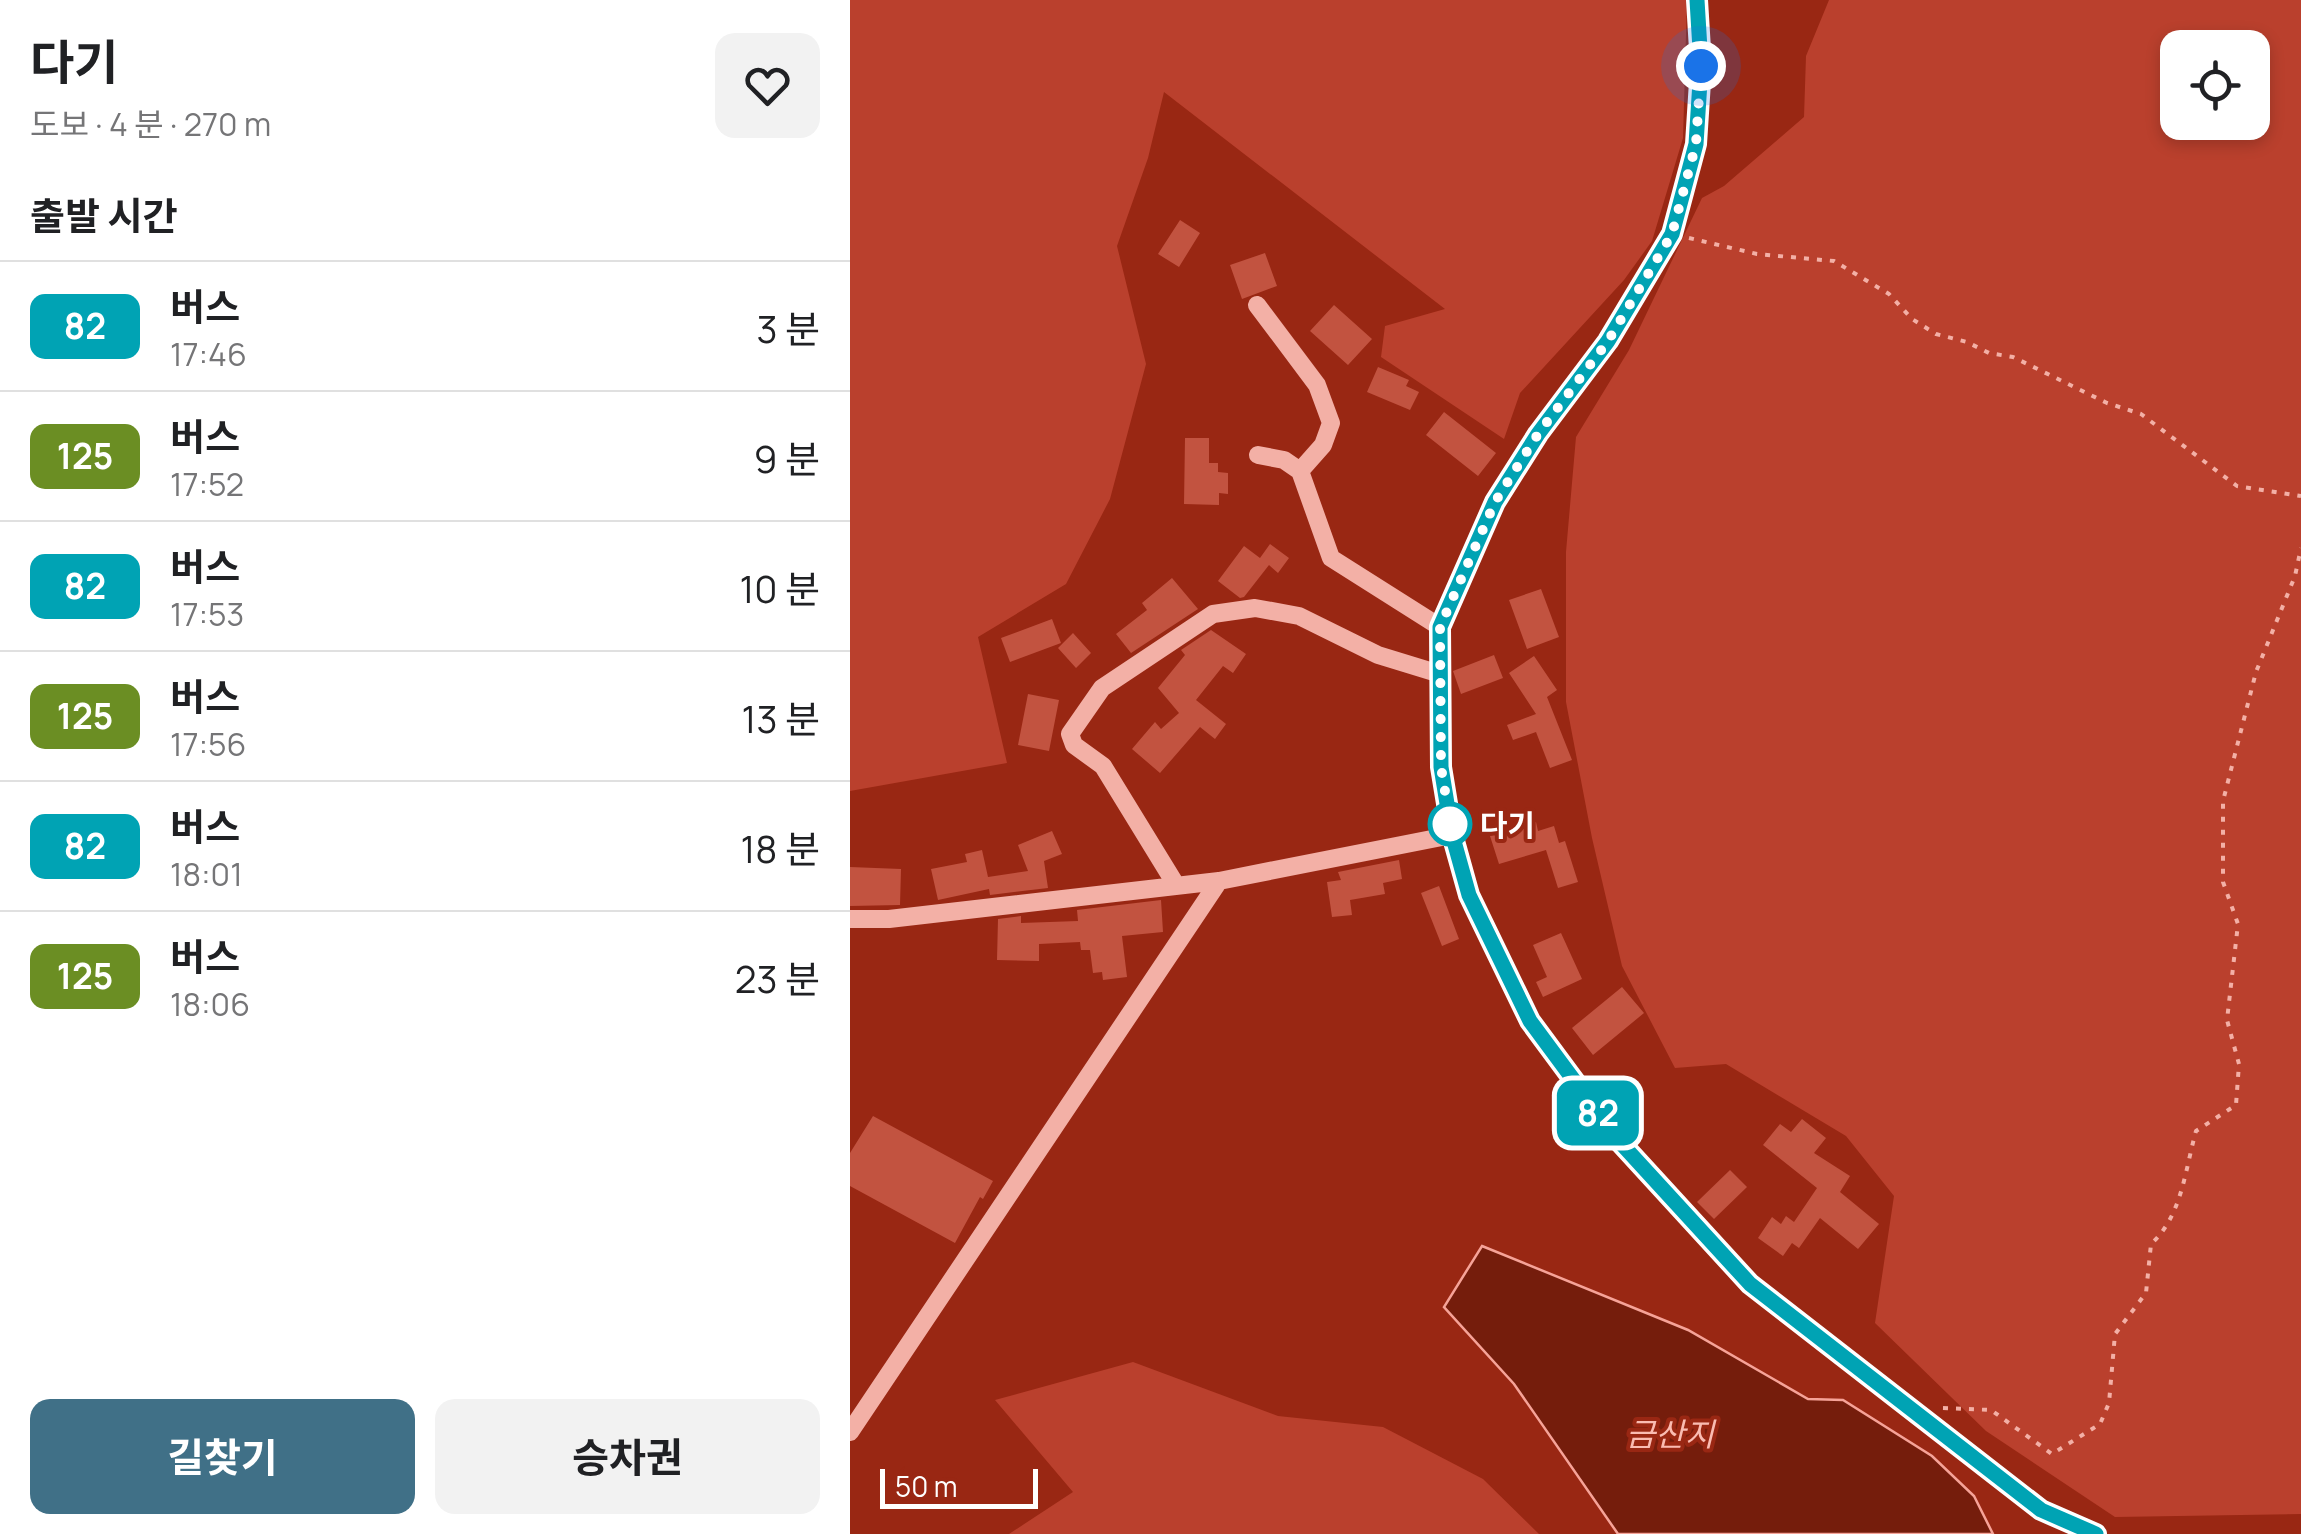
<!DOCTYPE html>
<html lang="ko">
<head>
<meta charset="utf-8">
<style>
	body { margin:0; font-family:Manrope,"Noto Sans KR",sans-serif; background:#f2f2f2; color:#202124; height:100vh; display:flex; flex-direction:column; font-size:38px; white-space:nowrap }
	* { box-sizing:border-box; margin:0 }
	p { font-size:32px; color:#757577 }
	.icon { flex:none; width:55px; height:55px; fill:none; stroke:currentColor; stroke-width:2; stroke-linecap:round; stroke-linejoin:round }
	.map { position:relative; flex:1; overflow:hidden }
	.drawer { display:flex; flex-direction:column; background:#fff; width:850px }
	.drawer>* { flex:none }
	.badge { padding:0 20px; border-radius:15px; font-size:35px; line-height:65px }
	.fabs { position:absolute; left:1310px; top:30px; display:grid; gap:20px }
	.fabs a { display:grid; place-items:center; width:110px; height:110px; border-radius:20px; background:#fff; box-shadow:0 5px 15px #0003; font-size:50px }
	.scale { position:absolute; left:30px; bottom:25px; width:158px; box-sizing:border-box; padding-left:10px; border:5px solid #fff; border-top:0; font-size:28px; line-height:35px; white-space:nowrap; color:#fff; -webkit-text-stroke:8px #992713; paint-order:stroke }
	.you { position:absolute; width:50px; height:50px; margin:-25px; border:8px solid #fff; border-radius:50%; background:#1a73e8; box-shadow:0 0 0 15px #1a73e833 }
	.map>.badge { position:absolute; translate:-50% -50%; box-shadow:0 0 0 5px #fff }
	h2 { padding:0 30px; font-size:38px; line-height:90px }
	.round { display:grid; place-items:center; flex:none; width:105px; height:105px; border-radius:20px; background:#f2f2f2 }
	.summary { display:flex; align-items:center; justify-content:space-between; height:170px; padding:0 30px }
	h1 { font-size:48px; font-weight:700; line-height:75px }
	.primary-button { display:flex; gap:20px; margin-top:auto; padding:20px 30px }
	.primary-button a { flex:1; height:115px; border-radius:20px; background:#407087; color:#fff; font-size:40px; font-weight:700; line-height:115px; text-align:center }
	.primary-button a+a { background:#f2f2f2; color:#202124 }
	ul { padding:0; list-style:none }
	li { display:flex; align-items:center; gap:30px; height:130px; padding:0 30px; border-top:2px solid #e0e0e0 }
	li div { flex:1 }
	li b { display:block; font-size:38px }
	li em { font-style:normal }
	li .badge { min-width:110px; font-weight:700; text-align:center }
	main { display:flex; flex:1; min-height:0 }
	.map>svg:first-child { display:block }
	.green { fill:#ba402d; fill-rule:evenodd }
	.water { fill:#751d0c; stroke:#f6a398; stroke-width:2.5 }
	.building { fill:#c25340 }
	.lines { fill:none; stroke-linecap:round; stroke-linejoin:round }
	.path { stroke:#f3b0a6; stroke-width:4; stroke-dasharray:5 8; stroke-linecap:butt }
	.minor { stroke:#f3b0a6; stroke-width:18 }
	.line-casing { stroke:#fff; stroke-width:22 }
	.line { stroke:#00a3b4; stroke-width:15 }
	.walk { stroke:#fff; stroke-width:10; stroke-dasharray:0 18 }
	.stop-dot { fill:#fff; stroke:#00a3b4; stroke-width:5 }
	.labels { text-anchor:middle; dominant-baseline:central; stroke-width:8; stroke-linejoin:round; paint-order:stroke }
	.stop-label { font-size:30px; font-weight:bold; fill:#fff; stroke:#992713; text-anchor:start }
	.water-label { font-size:32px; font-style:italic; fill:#fabcb2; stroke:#992713 }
</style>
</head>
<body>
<main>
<section class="drawer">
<div class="summary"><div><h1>다기</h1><p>도보 · 4 분 · 270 m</p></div><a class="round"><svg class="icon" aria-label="heart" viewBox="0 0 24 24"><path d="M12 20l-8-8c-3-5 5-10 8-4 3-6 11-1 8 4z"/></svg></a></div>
<h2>출발 시간</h2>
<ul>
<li><span class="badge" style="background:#00a3b4;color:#fff">82</span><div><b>버스</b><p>17:46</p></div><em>3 분</em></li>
<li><span class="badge" style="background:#6b8e23;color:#fff">125</span><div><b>버스</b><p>17:52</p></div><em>9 분</em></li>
<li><span class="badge" style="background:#00a3b4;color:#fff">82</span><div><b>버스</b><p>17:53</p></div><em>10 분</em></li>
<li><span class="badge" style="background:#6b8e23;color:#fff">125</span><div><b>버스</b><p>17:56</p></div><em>13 분</em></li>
<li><span class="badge" style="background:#00a3b4;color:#fff">82</span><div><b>버스</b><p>18:01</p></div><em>18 분</em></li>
<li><span class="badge" style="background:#6b8e23;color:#fff">125</span><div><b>버스</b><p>18:06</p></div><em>23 분</em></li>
</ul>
<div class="primary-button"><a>길찾기</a><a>승차권</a></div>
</section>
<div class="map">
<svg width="1451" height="1534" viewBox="0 0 1451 1534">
	<rect width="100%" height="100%" fill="#992713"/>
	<!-- green -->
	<path class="green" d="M 0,0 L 837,0 L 833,138 L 802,241 L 774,280 L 670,393 L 654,439 L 531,357 L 535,326 L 595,309 L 314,92 L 298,158 L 267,246 L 296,364 L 260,499 L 216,584 L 128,637 L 157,763 L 0,791 Z
		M 979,0 L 1451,0 L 1451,1514 L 1265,1517 L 1136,1431 L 1025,1323 L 1044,1196 L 996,1136 L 876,1064 L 825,1068 L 772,966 L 742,838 L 716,702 L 716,552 L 726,437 L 779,350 L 852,198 L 874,186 L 954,117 L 956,56 ZM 1328,48 L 1402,48 L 1402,122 L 1328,122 Z
		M 283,1362 L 428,1416 L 533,1427 L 633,1479 L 689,1534 L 159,1534 L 223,1492 L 145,1400 Z"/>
	<!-- water -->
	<path class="water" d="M 632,1246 L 838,1330 L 958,1399 L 993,1400 L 1082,1456 L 1124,1496 L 1143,1534 L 768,1534 L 664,1384 L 594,1307 Z"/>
	<!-- building -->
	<path class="building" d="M 330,220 L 350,233 L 329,267 L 308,254 Z
		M 415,253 L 427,286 L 392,299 L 380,265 Z
		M 484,305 L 522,339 L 498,365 L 460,331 Z
		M 528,367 L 559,380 L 556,386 L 569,392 L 560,410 L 517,392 Z
		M 594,412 L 646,453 L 628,476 L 576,435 Z
		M 335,438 L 359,438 L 359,463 L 368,463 L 368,472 L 378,473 L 378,494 L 369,493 L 369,505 L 334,504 Z
		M 420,544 L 439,558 L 428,573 L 419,565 L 394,597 L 390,598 L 368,581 L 394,546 L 410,558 Z
		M 322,578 L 348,609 L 281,653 L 266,634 L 297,610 L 292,603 Z
		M 691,589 L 709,637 L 677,649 L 659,600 Z
		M 202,619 L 211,643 L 160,662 L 151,638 Z
		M 361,630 L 396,654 L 383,673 L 373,666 L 346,700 L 376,724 L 365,739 L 350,727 L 310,773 L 282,749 L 305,722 L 311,729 L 329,713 L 308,688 L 335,655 L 331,650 Z
		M 223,633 L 241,653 L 226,668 L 208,648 Z
		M 644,655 L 653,678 L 611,694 L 603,671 Z
		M 684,656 L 707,690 L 697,697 L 722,760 L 700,768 L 686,732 L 663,740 L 657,725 L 686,714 L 659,673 Z
		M 178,694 L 209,700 L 199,751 L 168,745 Z
		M 686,822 L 688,831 L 704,826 L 709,843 L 715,841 L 728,882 L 708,888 L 696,850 L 649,864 L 640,836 Z
		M 202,831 L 212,854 L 194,861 L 198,888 L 140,895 L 139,889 L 88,900 L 81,869 L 117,862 L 115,854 L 132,850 L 138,877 L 178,871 L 168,845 Z
		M 549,860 L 552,879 L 533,883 L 535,894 L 500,900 L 502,915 L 482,917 L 477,882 L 491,880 L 488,872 Z
		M 0,867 L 51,869 L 50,905 L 0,906 Z
		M 589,886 L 609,939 L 592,946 L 571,893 Z
		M 311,900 L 313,932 L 272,936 L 277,977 L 253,980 L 252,972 L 243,973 L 240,950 L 231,950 L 230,942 L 189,944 L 189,961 L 147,960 L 148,919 L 171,916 L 171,923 L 228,921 L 227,910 Z
		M 711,933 L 732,979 L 693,997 L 686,982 L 697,977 L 683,945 Z
		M 772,987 L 794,1013 L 743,1055 L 722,1028 Z
		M 23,1116 L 143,1181 L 133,1199 L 130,1197 L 105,1243 L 0,1186 L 0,1153 Z
		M 952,1119 L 976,1138 L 964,1153 L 1000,1176 L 990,1192 L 1029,1224 L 1008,1249 L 970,1218 L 949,1248 L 942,1243 L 933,1256 L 908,1238 L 922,1217 L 931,1224 L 936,1216 L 944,1222 L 967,1188 L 913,1145 L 930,1124 L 941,1132 Z
		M 880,1170 L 897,1187 L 864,1219 L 847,1202 Z"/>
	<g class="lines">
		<!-- path -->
		<path class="path" d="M 839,238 L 907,254 L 984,261 L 1039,294 L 1062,319 L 1086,334 L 1117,342 L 1139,353 L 1163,357 L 1257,403 L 1291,414 L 1387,486 L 1451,496
			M 1093,1408 L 1141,1410 L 1202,1454 L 1250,1424 L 1259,1403 L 1265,1334 L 1296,1293 L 1301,1244 C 1332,1216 1335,1170 1346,1131 L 1386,1105 L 1389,1064 L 1377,1020 L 1388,924 L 1373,882 L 1373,801 L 1406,672 L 1445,576 L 1451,548"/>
		<!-- minor -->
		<path class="minor" d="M 847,0 L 851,66 L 846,144 L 822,234 L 758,341 L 688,434 L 645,502 L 590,627 L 591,767 L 602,835 L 619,895 L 680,1021 L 768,1141 L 900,1284 L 1191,1510 L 1246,1534
			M 407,305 L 467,385 L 481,423 L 473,445 L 450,471
			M 408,455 L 434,460 L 450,471 L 481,558 L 590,627
			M 326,885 L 253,766 L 224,745 L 220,734 L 252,688 L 363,614 L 405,608 L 449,616 L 528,655 L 590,674
			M 0,919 L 39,919 L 369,881 L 602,835
			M 0,1432 L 369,881"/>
	</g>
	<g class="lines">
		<defs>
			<path id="line" d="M 847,0 L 851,66 L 846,144 L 822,234 L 758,341 L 688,434 L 645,502 L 590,627 L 591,767 L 602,834 L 619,895 L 680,1021 L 768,1140 L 900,1284 L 1191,1510 L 1246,1534"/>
		</defs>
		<!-- line casing -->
		<use href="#line" class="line-casing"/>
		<!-- line -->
		<use href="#line" class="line"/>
		<!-- walk -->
		<path class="walk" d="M 600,824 L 602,834 L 591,767 L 590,627 L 645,502 L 688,434 L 758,341 L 822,234 L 846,144 L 851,66"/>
	</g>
	<!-- markers -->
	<circle class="stop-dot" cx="600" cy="824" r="20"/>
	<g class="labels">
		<!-- stop labels -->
		<g class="stop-label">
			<text x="630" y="824">다기</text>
		</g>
		<!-- water labels -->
		<g class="water-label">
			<text x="820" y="1434">금산지</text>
		</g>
	</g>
</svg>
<div class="fabs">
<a><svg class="icon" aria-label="locate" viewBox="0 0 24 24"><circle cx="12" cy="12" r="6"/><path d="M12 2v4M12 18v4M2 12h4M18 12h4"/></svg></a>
</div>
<div class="scale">50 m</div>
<div class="you" style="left:851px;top:66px"></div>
<b class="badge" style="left:748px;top:1113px;background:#00a3b4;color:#fff">82</b>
</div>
</main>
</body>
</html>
